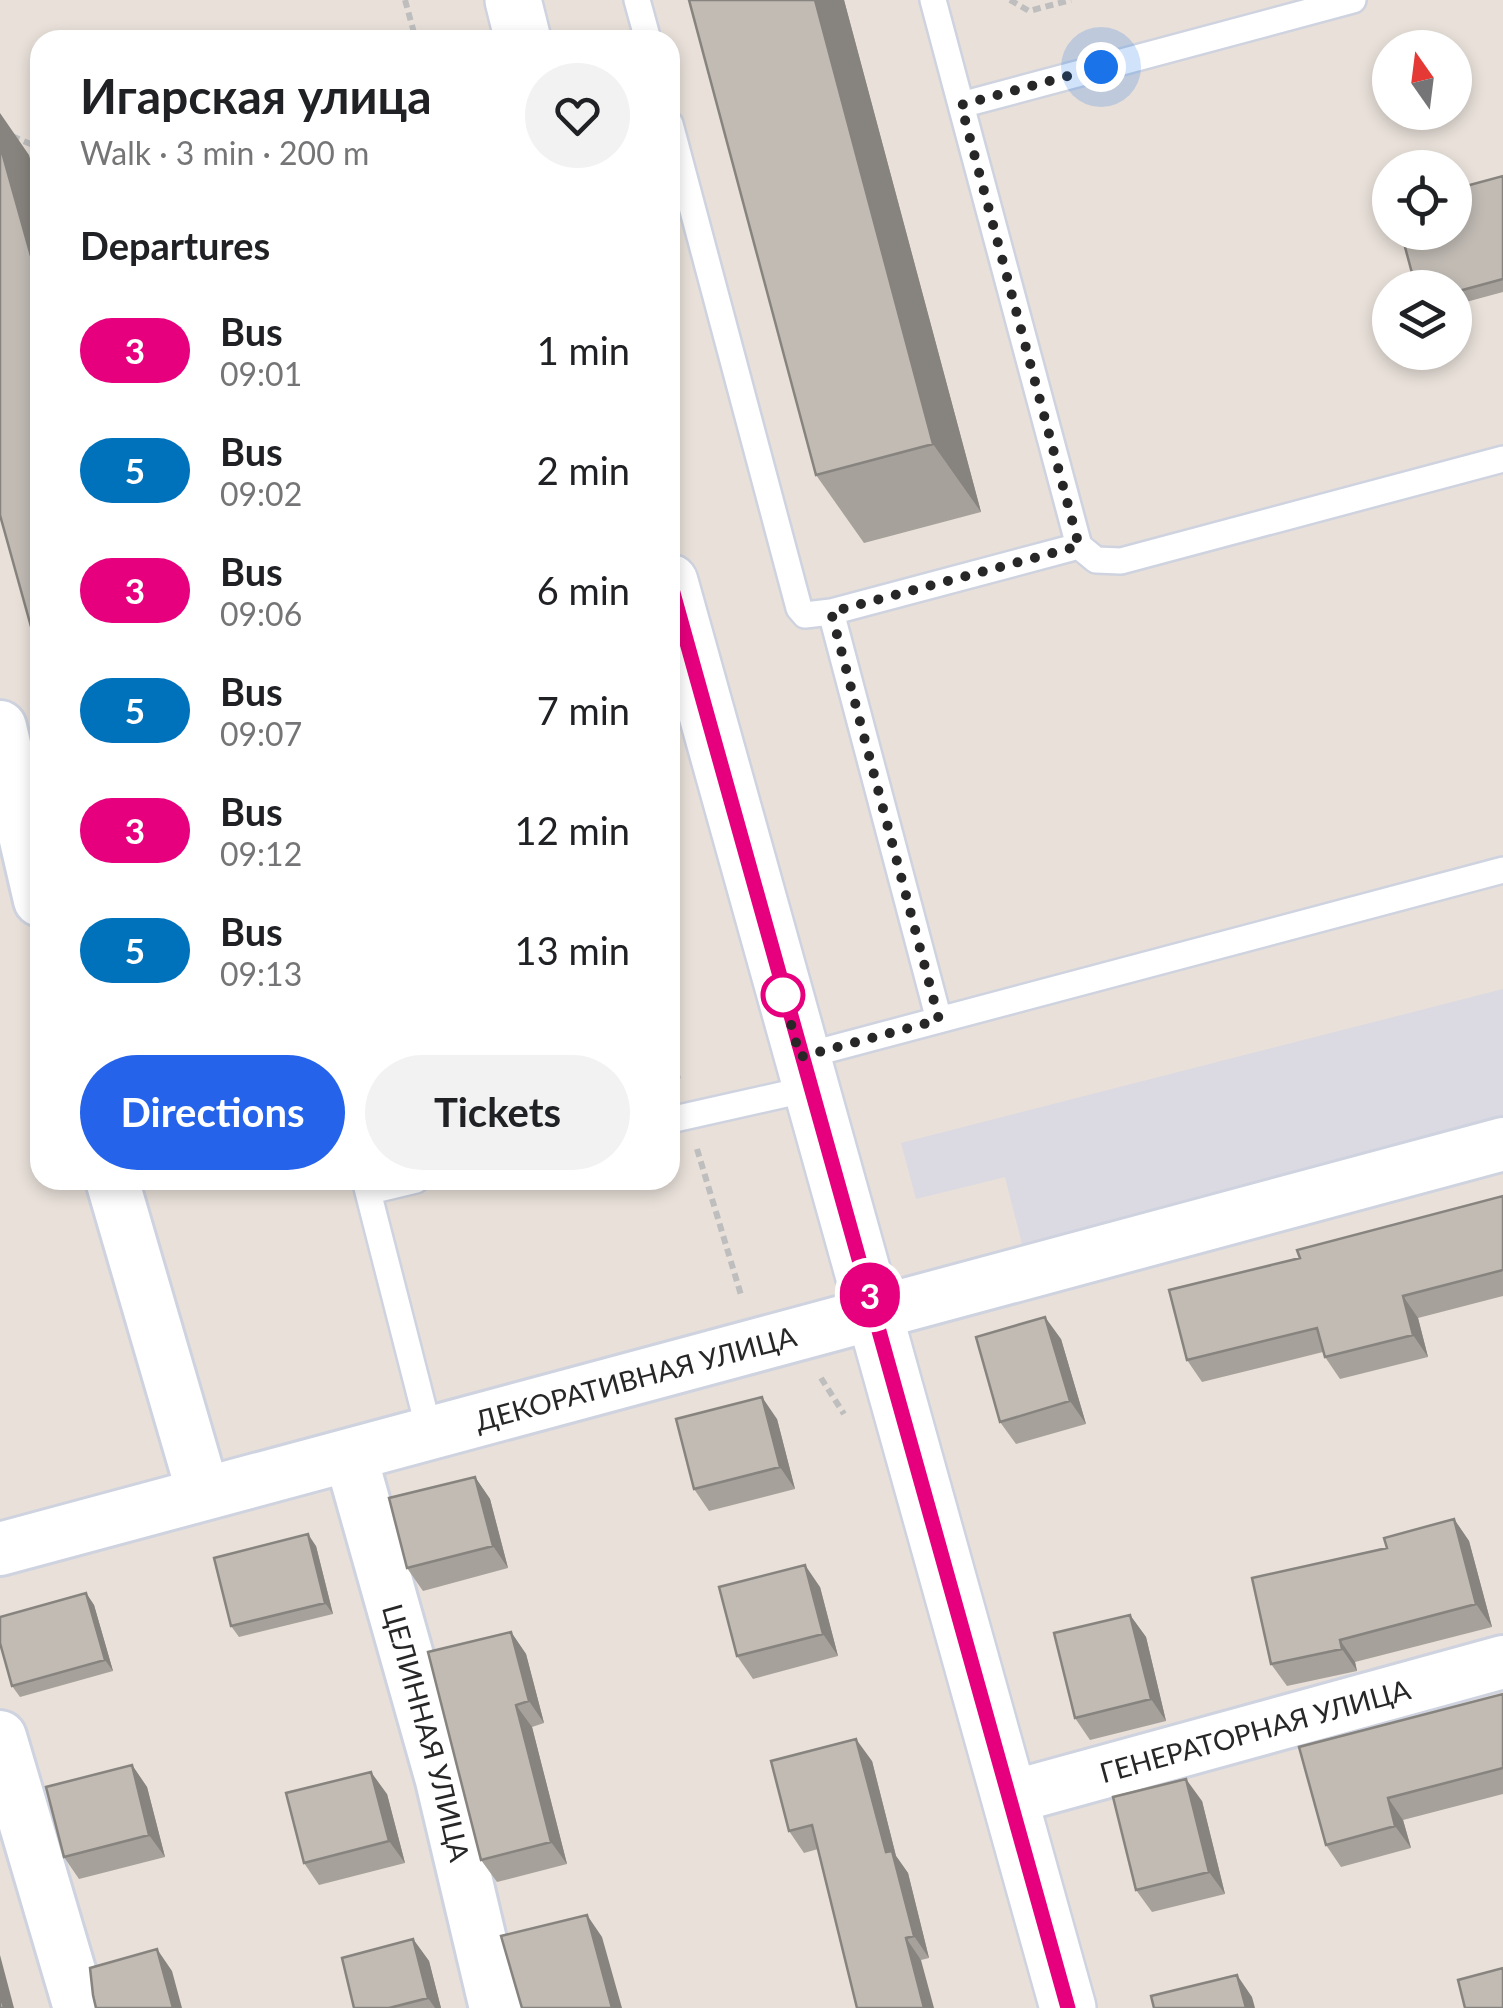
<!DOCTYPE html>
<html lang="en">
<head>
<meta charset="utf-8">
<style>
	body { margin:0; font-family:Lato,sans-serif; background:#f2f2f2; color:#202124; height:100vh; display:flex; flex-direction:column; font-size:38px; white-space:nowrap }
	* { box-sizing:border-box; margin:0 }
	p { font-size:32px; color:#757577 }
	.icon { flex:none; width:55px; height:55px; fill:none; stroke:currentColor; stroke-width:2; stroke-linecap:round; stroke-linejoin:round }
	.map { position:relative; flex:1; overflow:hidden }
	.details { position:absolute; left:30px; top:30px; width:650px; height:1160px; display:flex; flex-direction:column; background:#fff; border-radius:30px; box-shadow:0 5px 15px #0003 }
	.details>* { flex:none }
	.badge { padding:0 20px; border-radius:32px; font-size:35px; line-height:65px }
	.needle { width:65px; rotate:346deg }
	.fabs { position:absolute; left:1372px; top:30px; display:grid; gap:20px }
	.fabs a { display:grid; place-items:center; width:100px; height:100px; border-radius:50%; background:#fff; box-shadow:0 5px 15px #0003; font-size:50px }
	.you { position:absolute; width:50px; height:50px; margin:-25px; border:8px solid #fff; border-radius:50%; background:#1a73e8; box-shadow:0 0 0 15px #1a73e833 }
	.map>.badge { position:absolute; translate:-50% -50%; box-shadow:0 0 0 5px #fff }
	h2 { padding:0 50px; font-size:38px; line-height:90px }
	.round { display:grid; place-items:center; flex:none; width:105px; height:105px; border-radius:52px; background:#f2f2f2 }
	.head { display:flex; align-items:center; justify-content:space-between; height:170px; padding:0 50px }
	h1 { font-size:48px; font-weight:700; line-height:75px }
	.primary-button { display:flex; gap:20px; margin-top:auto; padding:20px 50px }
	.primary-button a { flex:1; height:115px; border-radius:60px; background:#2563eb; color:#fff; font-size:40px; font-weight:700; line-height:115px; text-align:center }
	.primary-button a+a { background:#f2f2f2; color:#202124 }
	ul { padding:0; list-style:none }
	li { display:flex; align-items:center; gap:30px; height:120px; padding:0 50px }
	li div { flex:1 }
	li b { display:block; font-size:38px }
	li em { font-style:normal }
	li .badge { min-width:110px; font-weight:700; text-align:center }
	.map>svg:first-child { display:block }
	.industrial { fill:#dbd9e1 }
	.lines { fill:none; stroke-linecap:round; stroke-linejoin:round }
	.lane-casing { stroke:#ced3df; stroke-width:30 }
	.street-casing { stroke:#ced3df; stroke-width:58 }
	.secondary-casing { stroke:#ced3df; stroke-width:60 }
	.path { stroke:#bebebe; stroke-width:6; stroke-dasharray:8 5; stroke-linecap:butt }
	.lane { stroke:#fff; stroke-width:25 }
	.street { stroke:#fff; stroke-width:52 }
	.secondary { stroke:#fff; stroke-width:55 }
	.wall { fill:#a6a19b }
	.shaded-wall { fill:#87837e }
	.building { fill:#c1bbb4; stroke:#87837e; stroke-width:2.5 }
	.line-casing { stroke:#fff; stroke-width:22 }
	.line { stroke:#e6007e; stroke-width:15 }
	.walk { stroke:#272727; stroke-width:10; stroke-dasharray:0 18 }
	.stop-dot { fill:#fff; stroke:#e6007e; stroke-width:5 }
	.labels { text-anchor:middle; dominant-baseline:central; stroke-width:10; stroke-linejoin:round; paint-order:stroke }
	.street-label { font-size:28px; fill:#272727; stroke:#fff }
</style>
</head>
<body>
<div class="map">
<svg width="1503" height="2008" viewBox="0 0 1503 2008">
	<rect width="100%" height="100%" fill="#e8e0d9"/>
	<!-- industrial -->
	<path class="industrial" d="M 1503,989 L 1503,1121 L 1022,1244 L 1005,1177 L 916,1199 L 901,1143 Z"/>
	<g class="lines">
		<defs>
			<path id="lane" d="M 637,0 L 648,40
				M 933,0 L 961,105
				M 670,124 L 799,608 L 805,615 L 831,612
				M 1079,546 L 1096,560 L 1121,561 L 1503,459
				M 939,1020 L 831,612 L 1079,546 L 961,105 L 1353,0
				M 800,1057 L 1503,870
				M 670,1120 L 808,1089
				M 365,1180 L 430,1434
				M 370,1191 L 416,1180"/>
			<g id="street">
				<path d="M 0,727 L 40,900"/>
				<path d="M 112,1180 L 203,1492"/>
				<path id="s1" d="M 351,1458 L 442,1780 L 496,2008"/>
				<path id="s2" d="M 0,1549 L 1503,1144"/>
				<path d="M 0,1737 L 80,2008"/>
				<path id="s3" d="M 1009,1798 L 1503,1662"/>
			</g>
			<path id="secondary" d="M 513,0 L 523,40
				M 670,582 L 1068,2008"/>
		</defs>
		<!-- lane casing -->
		<use href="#lane" class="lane-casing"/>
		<!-- street casing -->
		<use href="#street" class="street-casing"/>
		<!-- secondary casing -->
		<use href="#secondary" class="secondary-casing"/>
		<!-- path -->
		<path class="path" d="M 405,0 L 416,40
			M 1010,0 L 1029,11 L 1071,0
			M 0,131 L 40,148
			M 670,1047 L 678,1079
			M 697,1149 L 741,1295
			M 821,1378 L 844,1414"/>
		<!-- lane -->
		<use href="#lane" class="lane"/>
		<!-- street -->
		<use href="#street" class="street"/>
		<!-- secondary -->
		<use href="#secondary" class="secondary"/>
	</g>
	<!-- wall -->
	<path class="wall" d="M 689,0 L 844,0 L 981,512 L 864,543 L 816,475 Z
		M 1503,176 L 1503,292 L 1455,305 L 1455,288 Z
		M 1503,1196 L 1503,1296 L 1418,1318 L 1428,1357 L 1340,1379 L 1325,1357 L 1323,1352 L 1202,1382 L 1187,1360 L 1300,1258 Z
		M 1061,1339 L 1086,1424 L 1016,1444 L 1000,1422 Z
		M 777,1419 L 795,1489 L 709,1511 L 694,1489 Z
		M 475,1477 L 490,1499 L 508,1568 L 423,1591 L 407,1568 Z
		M 1454,1519 L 1469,1541 L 1492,1627 L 1355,1662 L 1357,1671 L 1287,1686 L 1271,1664 Z
		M 316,1546 L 333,1614 L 239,1637 L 231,1626 Z
		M 820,1587 L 838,1656 L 753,1679 L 737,1656 Z
		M 86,1593 L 94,1605 L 113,1671 L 20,1697 L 12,1686 Z
		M 1130,1615 L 1146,1637 L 1166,1721 L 1090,1740 L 1075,1718 Z
		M 511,1632 L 526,1654 L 544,1723 L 532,1727 L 567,1864 L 497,1882 L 481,1860 Z
		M 1503,1694 L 1503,1794 L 1403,1820 L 1411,1848 L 1341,1867 L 1326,1845 Z
		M 872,1761 L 896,1856 L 908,1873 L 929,1958 L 921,1960 L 818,1849 L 804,1853 L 789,1831 Z
		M 132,1765 L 147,1787 L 165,1857 L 79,1879 L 64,1857 Z
		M 387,1794 L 405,1863 L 319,1885 L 304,1863 Z
		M 1202,1801 L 1225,1894 L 1152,1912 L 1136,1890 Z
		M 413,1939 L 429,1961 L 441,2008 L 354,2008 Z"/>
	<!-- shaded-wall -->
	<path class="shaded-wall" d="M 815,0 L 844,0 L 981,512 L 933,444 Z
		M 0,113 L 29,155 L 40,193 L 40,288 L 0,145 Z
		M 1403,1296 L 1418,1318 L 1428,1357 L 1413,1335 Z
		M 1045,1317 L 1061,1339 L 1086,1424 L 1070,1401 Z
		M 762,1397 L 777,1419 L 795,1489 L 780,1467 Z
		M 475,1477 L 490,1499 L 508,1568 L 493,1546 Z
		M 1454,1519 L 1469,1541 L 1492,1627 L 1476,1604 Z
		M 308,1534 L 316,1546 L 333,1614 L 325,1603 Z
		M 805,1565 L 820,1587 L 838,1656 L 823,1634 Z
		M 86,1593 L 94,1605 L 113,1671 L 105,1660 Z
		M 1130,1615 L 1146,1637 L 1166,1721 L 1151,1699 Z
		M 511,1632 L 526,1654 L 544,1723 L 529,1701 Z
		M 1340,1640 L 1355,1662 L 1357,1671 L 1342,1649 Z
		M 516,1705 L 532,1727 L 567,1864 L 551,1842 Z
		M 856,1739 L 872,1761 L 896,1856 L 908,1873 L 929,1958 L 914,1936 L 886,1852 Z
		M 132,1765 L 147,1787 L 165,1857 L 149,1835 Z
		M 371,1772 L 387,1794 L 405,1863 L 389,1841 Z
		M 1186,1779 L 1202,1801 L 1225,1894 L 1209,1872 Z
		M 1388,1798 L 1403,1820 L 1411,1848 L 1395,1826 Z
		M 587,1915 L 602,1937 L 622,2008 L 612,2008 Z
		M 906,1938 L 921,1960 L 934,2008 L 924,2008 Z
		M 413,1939 L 429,1961 L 441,2008 L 435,2008 L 428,1998 Z
		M 157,1949 L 172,1971 L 182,2008 L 173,2008 Z
		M 0,1955 L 14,2008 L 4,2008 L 0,1992 Z
		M 1237,1975 L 1252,1997 L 1255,2008 L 1246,2008 Z"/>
	<!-- building -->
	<path class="building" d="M 689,0 L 815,0 L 933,444 L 816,475 Z
		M 0,145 L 40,288 L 40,659 L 0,515 Z
		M 1503,176 L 1503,279 L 1455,292 L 1455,288 L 1416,288 L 1401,232 L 1455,232 L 1455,189 Z
		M 1503,1196 L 1503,1270 L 1403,1296 L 1413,1335 L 1325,1357 L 1317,1328 L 1187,1360 L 1169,1290 L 1300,1258 L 1297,1250 Z
		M 1045,1317 L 1070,1401 L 1000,1422 L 976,1337 Z
		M 762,1397 L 780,1467 L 694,1489 L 676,1419 Z
		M 475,1477 L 493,1546 L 407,1568 L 389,1498 Z
		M 1454,1519 L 1476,1604 L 1340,1640 L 1342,1649 L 1271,1664 L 1252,1578 L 1387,1548 L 1384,1538 Z
		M 308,1534 L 325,1603 L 231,1626 L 214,1558 Z
		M 805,1565 L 823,1634 L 737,1656 L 719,1587 Z
		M 86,1593 L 105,1660 L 12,1686 L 0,1643 L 0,1617 Z
		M 1130,1615 L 1151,1699 L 1075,1718 L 1054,1633 Z
		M 511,1632 L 529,1701 L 516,1705 L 551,1842 L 481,1860 L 428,1652 Z
		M 1503,1694 L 1503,1768 L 1388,1798 L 1395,1826 L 1326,1845 L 1299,1747 Z
		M 856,1739 L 886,1852 L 892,1851 L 914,1936 L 906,1938 L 924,2008 L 857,2008 L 812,1825 L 789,1831 L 771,1761 Z
		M 132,1765 L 149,1835 L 64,1857 L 46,1787 Z
		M 371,1772 L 389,1841 L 304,1863 L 286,1793 Z
		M 1186,1779 L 1209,1872 L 1136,1890 L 1113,1797 Z
		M 587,1915 L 612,2008 L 522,2008 L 501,1936 Z
		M 413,1939 L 428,1998 L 389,2008 L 354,2008 L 342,1958 Z
		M 157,1949 L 173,2008 L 96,2008 L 93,1995 L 90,1968 Z
		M 1503,1968 L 1503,2008 L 1465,2008 L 1458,1980 Z
		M 1237,1975 L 1246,2008 L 1154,2008 L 1151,1996 Z
		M 0,1992 L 4,2008 L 0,2008 Z"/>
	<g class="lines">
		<defs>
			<path id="line" d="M 670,582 L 1068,2008"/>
		</defs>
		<!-- line casing -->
		<use href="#line" class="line-casing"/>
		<!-- line -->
		<use href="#line" class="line"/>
		<!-- walk -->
		<path class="walk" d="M 783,995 L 780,984 L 800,1057 L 939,1020 L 831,612 L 1079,546 L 961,105 L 1101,67"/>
	</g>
	<!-- markers -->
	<circle class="stop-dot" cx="783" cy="995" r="20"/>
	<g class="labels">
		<!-- street labels -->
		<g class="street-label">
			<text stroke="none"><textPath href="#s2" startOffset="658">ДЕКОРАТИВНАЯ УЛИЦА</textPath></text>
			<text stroke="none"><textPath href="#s3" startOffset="255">ГЕНЕРАТОРНАЯ УЛИЦА</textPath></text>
			<text stroke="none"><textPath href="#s1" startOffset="285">ЦЕЛИННАЯ УЛИЦА</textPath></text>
		</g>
	</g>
</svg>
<div class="fabs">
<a><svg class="needle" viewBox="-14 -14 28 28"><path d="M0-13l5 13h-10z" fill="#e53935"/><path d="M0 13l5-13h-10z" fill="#757577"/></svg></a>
<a><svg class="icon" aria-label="locate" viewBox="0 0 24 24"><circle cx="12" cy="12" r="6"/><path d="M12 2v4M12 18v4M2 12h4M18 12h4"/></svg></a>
<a><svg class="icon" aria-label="layers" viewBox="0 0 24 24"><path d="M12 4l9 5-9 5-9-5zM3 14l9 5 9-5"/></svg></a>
</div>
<div class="you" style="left:1101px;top:67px"></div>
<b class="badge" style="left:870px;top:1295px;background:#e6007e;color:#fff">3</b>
<section class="details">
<div class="head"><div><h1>Игарская улица</h1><p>Walk · 3 min · 200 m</p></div><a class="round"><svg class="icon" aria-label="heart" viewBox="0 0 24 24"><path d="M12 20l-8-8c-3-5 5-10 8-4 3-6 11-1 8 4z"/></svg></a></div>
<h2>Departures</h2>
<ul>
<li><span class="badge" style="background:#e6007e;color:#fff">3</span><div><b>Bus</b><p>09:01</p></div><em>1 min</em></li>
<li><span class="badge" style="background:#0072bc;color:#fff">5</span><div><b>Bus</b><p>09:02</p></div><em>2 min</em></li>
<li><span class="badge" style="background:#e6007e;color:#fff">3</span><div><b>Bus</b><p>09:06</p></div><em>6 min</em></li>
<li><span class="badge" style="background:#0072bc;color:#fff">5</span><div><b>Bus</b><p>09:07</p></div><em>7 min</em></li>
<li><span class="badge" style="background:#e6007e;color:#fff">3</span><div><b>Bus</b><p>09:12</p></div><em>12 min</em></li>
<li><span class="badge" style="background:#0072bc;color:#fff">5</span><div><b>Bus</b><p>09:13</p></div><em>13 min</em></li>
</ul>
<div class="primary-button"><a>Directions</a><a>Tickets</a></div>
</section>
</div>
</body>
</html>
